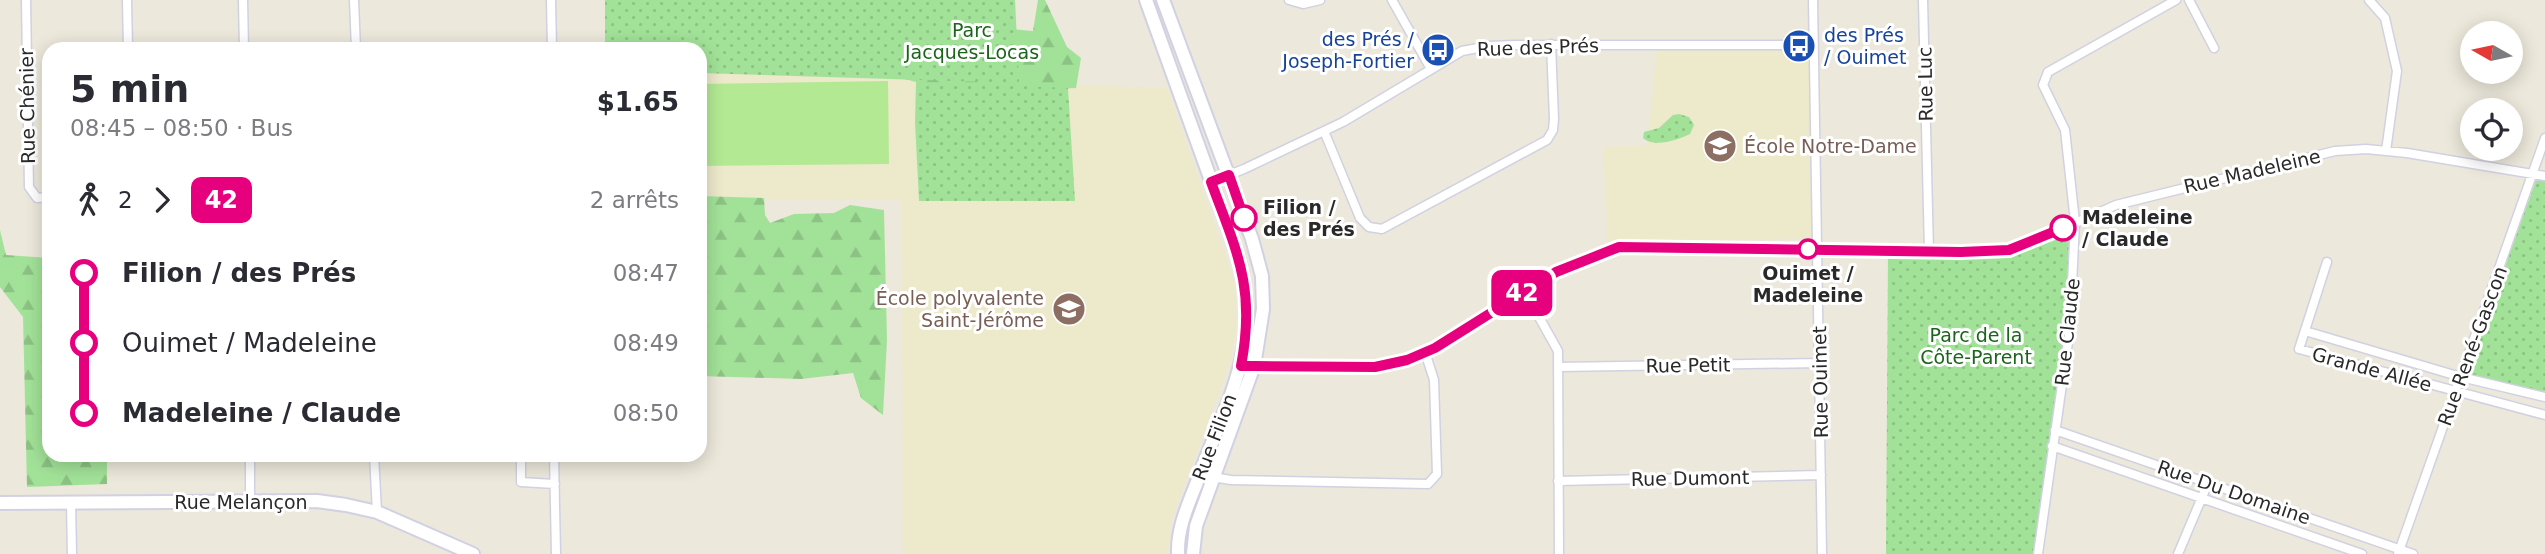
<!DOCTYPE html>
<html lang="fr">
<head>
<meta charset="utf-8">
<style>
	body { margin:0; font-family:"DejaVu Sans",sans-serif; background:#f7f7f7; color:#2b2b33; height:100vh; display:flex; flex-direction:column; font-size:26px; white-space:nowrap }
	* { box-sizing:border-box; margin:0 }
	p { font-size:23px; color:#7c7c81 }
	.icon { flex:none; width:38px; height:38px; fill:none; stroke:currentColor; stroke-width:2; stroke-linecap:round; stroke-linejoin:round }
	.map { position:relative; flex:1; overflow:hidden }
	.drawer { position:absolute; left:42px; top:42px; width:665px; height:420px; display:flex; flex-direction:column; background:#fff; border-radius:21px; box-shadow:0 4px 18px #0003 }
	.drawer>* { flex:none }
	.badge { padding:0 14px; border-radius:10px; font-size:24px; line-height:46px }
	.needle { width:46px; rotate:279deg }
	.tools { position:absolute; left:2460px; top:21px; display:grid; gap:14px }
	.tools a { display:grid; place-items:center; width:63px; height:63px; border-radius:50%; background:#fff; box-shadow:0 4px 18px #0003; font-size:35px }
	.map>.badge { position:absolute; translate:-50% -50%; box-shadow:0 0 0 4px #fff }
	.legs { display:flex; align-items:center; gap:10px; height:77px; padding:0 28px; font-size:23px }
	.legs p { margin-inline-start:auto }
	.summary { display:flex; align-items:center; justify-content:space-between; height:119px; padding:0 28px }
	h1 { font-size:38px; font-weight:700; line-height:52px }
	ul { padding:0 28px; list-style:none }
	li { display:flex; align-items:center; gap:24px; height:70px; font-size:26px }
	li i { display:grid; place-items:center; width:10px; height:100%; margin:0 9px; background:currentColor }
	li i::after { content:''; width:18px; height:18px; margin:-9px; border:5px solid; border-radius:50%; background:#fff }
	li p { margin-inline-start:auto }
	li:first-child i { background:linear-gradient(#0000 50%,currentColor 0) }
	li:last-child i { background:linear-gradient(currentColor 50%,#0000 0) }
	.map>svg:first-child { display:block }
	.education { fill:#ede9cb }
	.forest { fill:url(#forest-firs) }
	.park { fill:url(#park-dots) }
	.pitch { fill:#b3e993 }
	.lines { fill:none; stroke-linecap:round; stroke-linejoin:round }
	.street-casing { stroke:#d1d1e2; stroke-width:11 }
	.secondary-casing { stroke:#d1d1e2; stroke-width:16 }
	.street { stroke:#fff; stroke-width:8 }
	.secondary { stroke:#fff; stroke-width:12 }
	.line-1-casing { stroke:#fff; stroke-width:16 }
	.line-1 { stroke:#e6007e; stroke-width:10 }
	.stop-1-dot { fill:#fff; stroke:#e6007e; stroke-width:3.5 }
	.labels { text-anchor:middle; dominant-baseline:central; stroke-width:6; stroke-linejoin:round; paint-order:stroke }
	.park-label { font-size:19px; fill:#1a651a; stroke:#fff }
	.transit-label { font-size:19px; fill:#164399; stroke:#fff; text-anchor:start }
	.street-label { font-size:19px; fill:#292929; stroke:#fff }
	.education-label { font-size:19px; fill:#785e54; stroke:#fff; text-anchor:start }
	.stop-label { font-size:19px; font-weight:bold; fill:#292929; stroke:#fff; text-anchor:start }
</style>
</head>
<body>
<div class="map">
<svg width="2545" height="554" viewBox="0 0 2545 554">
	<defs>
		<pattern id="forest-firs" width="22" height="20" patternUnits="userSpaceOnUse" patternTransform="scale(1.75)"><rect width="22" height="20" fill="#a2e298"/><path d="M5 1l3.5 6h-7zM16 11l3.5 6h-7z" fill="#8cc283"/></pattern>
		<pattern id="park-dots" width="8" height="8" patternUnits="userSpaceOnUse" patternTransform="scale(1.75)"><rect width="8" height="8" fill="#a2e298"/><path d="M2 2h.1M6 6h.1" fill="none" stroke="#8cc283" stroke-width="1.8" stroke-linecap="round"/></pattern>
	</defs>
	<rect width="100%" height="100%" fill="#ece8db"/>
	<!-- education -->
	<path class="education" d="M 1657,49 L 1814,50 L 1814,238 L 1608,243 L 1603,147 L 1647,145 Z
		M 700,73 L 1167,88 L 1236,287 L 1236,331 L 1229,366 L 1171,520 L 1168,554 L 903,554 L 902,199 L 700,200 Z"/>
	<!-- forest -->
	<path class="forest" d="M 1038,0 L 1045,0 L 1067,47 L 1081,58 L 1076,88 C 1022,91 965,95 912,81 C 900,78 889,67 879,61 L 948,23 L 1033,31 Z
		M 700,196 L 764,198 L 765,215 L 770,223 L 794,214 L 834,213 L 850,205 L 884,210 L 887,340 L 883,415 L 861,398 L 853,373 L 801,379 L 700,376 Z
		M 0,230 L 6,255 L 49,258 L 49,455 L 107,455 L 107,484 L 27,487 L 23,317 L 0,287 Z"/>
	<!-- park -->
	<path class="park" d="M 605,0 L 1015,0 L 1019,83 L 700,73 L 700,49 L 605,49 Z
		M 916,82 L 1068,88 L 1075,201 L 919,201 L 915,122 Z
		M 1679,114 L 1689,117 L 1694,125 L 1690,134 C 1678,140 1654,148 1643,138 L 1644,132 L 1659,128 L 1673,115 Z
		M 2536,180 L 2545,181 L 2545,394 L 2466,375 Z
		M 2074,223 L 2059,421 L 2040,554 L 1886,554 L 1888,254 L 2010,254 Z"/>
	<!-- pitch -->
	<path class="pitch" d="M 888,81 L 889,164 L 700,166 L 700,84 Z"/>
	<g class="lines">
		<defs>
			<path id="street" d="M 26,0 L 29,187 L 37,198 L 49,197
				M 127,0 L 128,49
				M 243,0 L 244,49
				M 354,0 L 356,49
				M 551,0 L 552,49
				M 1289,0 L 1303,4 L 1320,0
				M 1392,0 L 1431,69
				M 1813,0 L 1822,554
				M 1923,0 L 1929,252
				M 2189,0 L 2214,48
				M 2369,0 L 2385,18 L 2397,71 L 2386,151
				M 1324,131 L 1360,218 L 1369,227 L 1382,229 L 1547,140 L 1553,130 L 1554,119 L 1551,44
				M 1211,182 L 1244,169 L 1343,122 L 1462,51 L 1489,46 L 1516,45 L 1814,45
				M 2327,262 L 2299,349 L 2545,415
				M 1525,292 L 1558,351 L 1559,554
				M 2305,331 L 2461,377 L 2545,397
				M 1251,366 L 1375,367 L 1407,360 L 1435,348 L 1557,272 L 1619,247 L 1960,252 L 2009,250 L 2042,238 L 2116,205 L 2335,151 L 2366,149 L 2407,153 L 2545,176
				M 1558,367 L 1819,363
				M 2055,430 L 2413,554
				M 2052,446 L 2362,554
				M 250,455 L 250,502
				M 374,455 L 377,512
				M 521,455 L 521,482 L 555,484
				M 554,455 L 556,554
				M 1199,475 L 1231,480 L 1428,484 L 1437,474 L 1434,380 L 1425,352
				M 1558,481 L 1821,475
				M 71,503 L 72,554
				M 2038,554 L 2070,328 L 2075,222 L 2065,130 L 2043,85 L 2048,72 L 2176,0
				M 2178,554 L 2208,483
				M 2398,554 L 2545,138"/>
			<path id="secondary" d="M 1146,0 L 1236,250 C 1265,344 1228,396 1197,482 C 1188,505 1177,528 1178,554
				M 1163,0 L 1252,239 L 1262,276 L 1263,309 L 1254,366 L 1196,526 L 1193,554
				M 0,503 L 317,501 L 346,505 L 377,512 L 473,554"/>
		</defs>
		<!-- street casing -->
		<use href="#street" class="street-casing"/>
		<!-- secondary casing -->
		<use href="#secondary" class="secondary-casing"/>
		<!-- street -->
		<use href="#street" class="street"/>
		<!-- secondary -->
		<use href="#secondary" class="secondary"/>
	</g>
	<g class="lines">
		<defs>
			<path id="line-1" d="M 1244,218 L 1229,175 L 1211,182 C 1237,252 1256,288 1241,366 L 1254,366 L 1375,367 L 1407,360 L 1435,348 L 1556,272 L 1619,247 L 1961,252 L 2009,250 L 2063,228"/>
		</defs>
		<!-- line-1 casing -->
		<use href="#line-1" class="line-1-casing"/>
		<!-- line-1 -->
		<use href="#line-1" class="line-1"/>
	</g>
	<!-- icons -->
	<defs>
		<symbol id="bus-disc" viewBox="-11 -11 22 22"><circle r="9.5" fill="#1a4fb4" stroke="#fff"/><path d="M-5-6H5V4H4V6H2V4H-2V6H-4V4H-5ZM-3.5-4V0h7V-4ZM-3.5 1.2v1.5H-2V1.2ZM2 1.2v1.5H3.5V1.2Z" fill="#fff"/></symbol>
		<symbol id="school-disc" viewBox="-11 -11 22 22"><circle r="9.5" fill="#8d6e63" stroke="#fff"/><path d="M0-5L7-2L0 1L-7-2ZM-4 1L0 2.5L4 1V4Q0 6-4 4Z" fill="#fff"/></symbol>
	</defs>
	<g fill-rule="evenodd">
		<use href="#bus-disc" x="1780" y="27" width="38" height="38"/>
		<use href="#bus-disc" x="1419" y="31" width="38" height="38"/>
		<use href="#school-disc" x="1701" y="127" width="38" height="38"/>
		<use href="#school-disc" x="1050" y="290" width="38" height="38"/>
	</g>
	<!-- markers -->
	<g class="stop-1-dot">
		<circle cx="1244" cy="218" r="12"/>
		<circle cx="2063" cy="228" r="12"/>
		<circle cx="1808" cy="249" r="9"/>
	</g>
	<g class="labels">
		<!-- park labels -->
		<g class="park-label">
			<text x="972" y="30">Parc<tspan x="972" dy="22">Jacques-Locas</tspan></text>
			<text x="1976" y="335">Parc de la<tspan x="1976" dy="22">Côte-Parent</tspan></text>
		</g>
		<!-- transit labels -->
		<g class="transit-label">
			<text x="1824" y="35">des Prés<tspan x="1824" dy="22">/ Ouimet</tspan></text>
			<text x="1414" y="39" text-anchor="end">des Prés /<tspan x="1414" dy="22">Joseph-Fortier</tspan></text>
		</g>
		<!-- street labels -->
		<g class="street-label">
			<text transform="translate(1538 47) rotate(-2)">Rue des Prés</text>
			<text transform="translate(1925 84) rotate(-91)">Rue Luc</text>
			<text transform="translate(27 106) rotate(-91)">Rue Chénier</text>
			<text transform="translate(2252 171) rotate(-13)">Rue Madeleine</text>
			<text transform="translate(2067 332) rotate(-84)">Rue Claude</text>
			<text transform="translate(2472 346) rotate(-70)">Rue René-Gascon</text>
			<text transform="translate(1688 365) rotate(-1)">Rue Petit</text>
			<text transform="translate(2372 369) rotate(15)">Grande Allée</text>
			<text transform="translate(1820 382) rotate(-91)">Rue Ouimet</text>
			<text transform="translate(1214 437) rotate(-69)">Rue Filion</text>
			<text transform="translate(1690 478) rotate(-1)">Rue Dumont</text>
			<text transform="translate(2234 492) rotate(19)">Rue Du Domaine</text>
			<text x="241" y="502">Rue Melançon</text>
		</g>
		<!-- education labels -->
		<g class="education-label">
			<text x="1744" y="146">École Notre-Dame</text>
			<text x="1044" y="298" text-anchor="end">École polyvalente<tspan x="1044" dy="22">Saint-Jérôme</tspan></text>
		</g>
		<!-- stop labels -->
		<g class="stop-label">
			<text x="1263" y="207">Filion /<tspan x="1263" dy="22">des Prés</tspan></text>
			<text x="2082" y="217">Madeleine<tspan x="2082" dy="22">/ Claude</tspan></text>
			<text x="1808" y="273" text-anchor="middle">Ouimet /<tspan x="1808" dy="22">Madeleine</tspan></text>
		</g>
	</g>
</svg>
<div class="tools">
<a><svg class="needle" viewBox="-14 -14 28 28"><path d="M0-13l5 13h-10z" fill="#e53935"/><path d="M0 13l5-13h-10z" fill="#7c7c81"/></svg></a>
<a><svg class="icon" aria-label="locate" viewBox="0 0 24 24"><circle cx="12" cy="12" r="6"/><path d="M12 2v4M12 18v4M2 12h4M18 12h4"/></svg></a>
</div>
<b class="badge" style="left:1522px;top:293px;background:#e6007e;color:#fff">42</b>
<section class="drawer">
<div class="summary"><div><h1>5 min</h1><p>08:45 – 08:50 · Bus</p></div><b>$1.65</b></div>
<div class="legs"><svg class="icon" aria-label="walk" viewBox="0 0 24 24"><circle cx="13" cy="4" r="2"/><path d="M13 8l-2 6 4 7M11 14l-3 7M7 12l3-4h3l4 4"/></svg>2<svg class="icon" aria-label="forward" viewBox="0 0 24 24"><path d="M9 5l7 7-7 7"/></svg><b class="badge" style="background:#e6007e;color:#fff">42</b><p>2 arrêts</p></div>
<ul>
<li><i style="color:#e6007e"></i><b>Filion / des Prés</b><p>08:47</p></li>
<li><i style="color:#e6007e"></i><span>Ouimet / Madeleine</span><p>08:49</p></li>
<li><i style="color:#e6007e"></i><b>Madeleine / Claude</b><p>08:50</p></li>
</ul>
</section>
</div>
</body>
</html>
